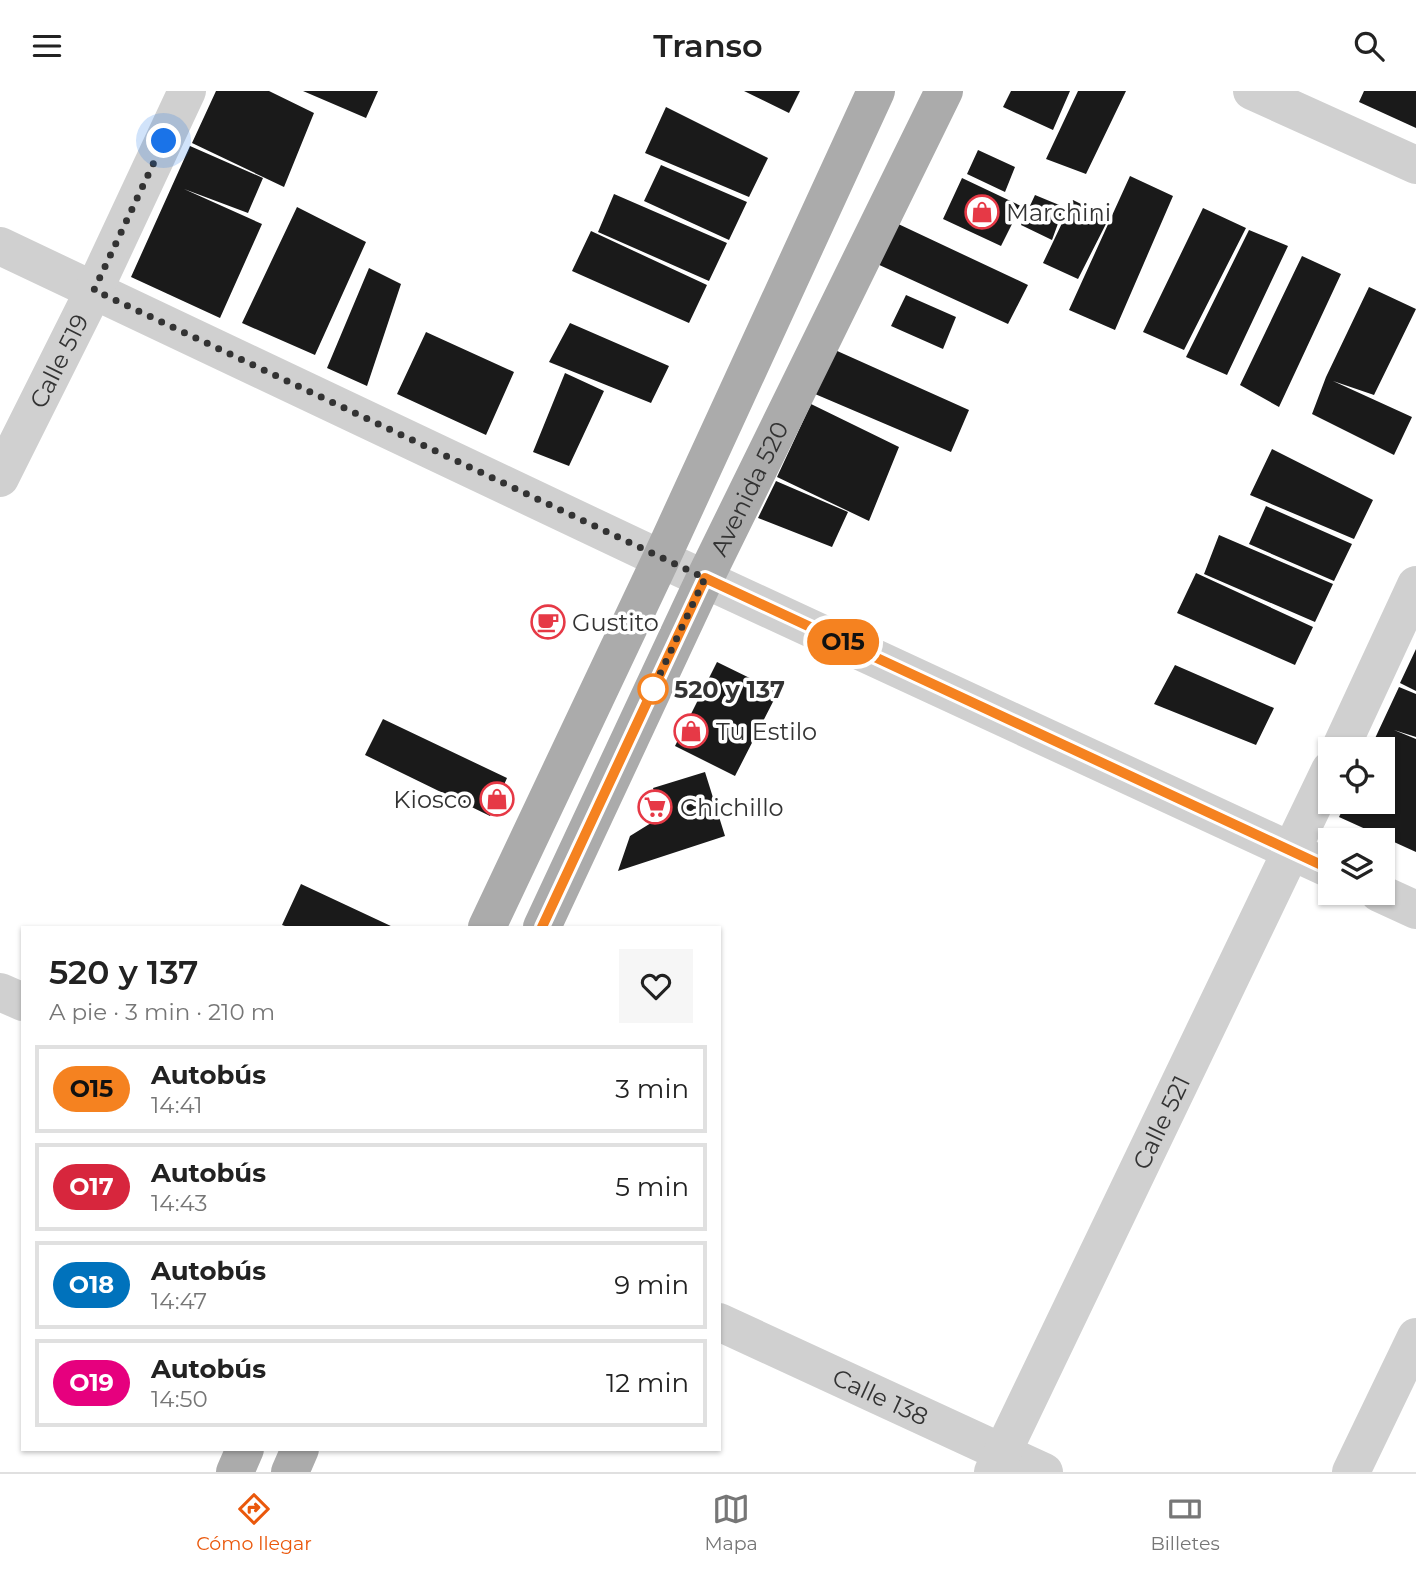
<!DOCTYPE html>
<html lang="es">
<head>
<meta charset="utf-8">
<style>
	body { margin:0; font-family:Montserrat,sans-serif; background:#f6f6f6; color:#222; height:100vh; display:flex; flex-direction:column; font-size:26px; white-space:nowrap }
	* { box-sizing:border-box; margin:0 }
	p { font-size:23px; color:#767676 }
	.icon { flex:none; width:38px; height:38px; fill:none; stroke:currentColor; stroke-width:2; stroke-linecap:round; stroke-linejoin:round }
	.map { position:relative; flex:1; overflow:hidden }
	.panel { position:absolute; left:21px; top:835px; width:700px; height:525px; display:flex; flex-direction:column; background:#fff; border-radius:0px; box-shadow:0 2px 5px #0004 }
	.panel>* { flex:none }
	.badge { padding:0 14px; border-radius:23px; font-size:24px; line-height:46px }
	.fabs { position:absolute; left:1318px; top:646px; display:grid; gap:14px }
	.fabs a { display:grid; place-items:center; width:77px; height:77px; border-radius:0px; background:#fff; box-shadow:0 2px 5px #0004; font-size:35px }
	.you { position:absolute; width:35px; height:35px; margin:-18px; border:5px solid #fff; border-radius:50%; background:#1a73e8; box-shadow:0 0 0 10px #1a73e833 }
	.map>.badge { position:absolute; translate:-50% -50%; box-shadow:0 0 0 4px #fff }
	.round { display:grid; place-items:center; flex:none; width:74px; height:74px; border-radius:0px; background:#f6f6f6 }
	.head { display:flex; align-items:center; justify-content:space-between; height:119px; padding:0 28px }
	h1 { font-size:33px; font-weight:600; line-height:52px }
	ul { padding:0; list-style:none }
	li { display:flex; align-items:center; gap:21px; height:88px; margin:0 14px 10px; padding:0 14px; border:4px solid #e0e0e0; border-radius:0px }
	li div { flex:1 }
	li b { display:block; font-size:26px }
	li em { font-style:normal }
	li .badge { min-width:77px; font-weight:700; text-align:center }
	header { display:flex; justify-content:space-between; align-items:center; height:91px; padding:0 28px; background:#fff; font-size:32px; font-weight:600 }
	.menu { display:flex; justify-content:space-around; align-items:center; height:98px; border-top:2px solid #e0e0e0; background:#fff; font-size:19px; color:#767676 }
	.menu a { display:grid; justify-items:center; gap:4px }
	.menu .selected { color:#ea580c }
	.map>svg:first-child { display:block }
	.building { fill:#1a1a1a }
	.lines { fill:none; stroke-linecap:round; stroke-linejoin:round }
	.minor { stroke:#d0d0d0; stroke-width:38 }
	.major { stroke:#ababab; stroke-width:38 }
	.line-casing { stroke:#fff; stroke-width:16 }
	.line { stroke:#f58220; stroke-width:10 }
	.walk { stroke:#333; stroke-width:7; stroke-dasharray:0 12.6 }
	.stop-dot { fill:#fff; stroke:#f58220; stroke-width:3.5 }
	.labels { text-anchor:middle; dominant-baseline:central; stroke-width:7; stroke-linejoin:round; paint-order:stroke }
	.poi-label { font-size:24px; fill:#333; stroke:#fff; text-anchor:start }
	.street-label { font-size:24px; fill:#333; stroke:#fff }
	.stop-label { font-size:24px; font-weight:bold; fill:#333; stroke:#fff; text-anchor:start }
</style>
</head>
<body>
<header><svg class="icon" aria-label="menu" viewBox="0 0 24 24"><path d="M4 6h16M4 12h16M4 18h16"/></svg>Transo<svg class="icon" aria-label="search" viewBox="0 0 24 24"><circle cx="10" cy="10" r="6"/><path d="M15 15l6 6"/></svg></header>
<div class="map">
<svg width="1416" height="1381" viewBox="0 0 1416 1381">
	<rect width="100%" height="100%" fill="#fff"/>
	<!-- building -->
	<path class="building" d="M 216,0 L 269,0 L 314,22 L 284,96 L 192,52 Z
		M 303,0 L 378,0 L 366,27 Z
		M 744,0 L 800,0 L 789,22 Z
		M 1011,0 L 1070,0 L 1053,39 L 1003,16 Z
		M 1078,0 L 1126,0 L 1086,83 L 1046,68 Z
		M 1364,0 L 1416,0 L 1416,37 L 1359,11 Z
		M 666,16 L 768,67 L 749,106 L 645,62 Z
		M 190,55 L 263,87 L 248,122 L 184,98 L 262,133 L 220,227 L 131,186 Z
		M 978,59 L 1015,76 L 1005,101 L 967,83 Z
		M 661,74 L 747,111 L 729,149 L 644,110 Z
		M 1130,85 L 1173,105 L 1115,239 L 1069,219 Z
		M 962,87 L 1021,115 L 1001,155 L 943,128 Z
		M 614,103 L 727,152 L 709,190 L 598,141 Z
		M 1035,104 L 1064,116 L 1052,149 L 1021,134 Z
		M 1073,109 L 1109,127 L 1078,188 L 1043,172 Z
		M 297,116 L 366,151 L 315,264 L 242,232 Z
		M 1203,117 L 1246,137 L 1184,259 L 1143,241 Z
		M 894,131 L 1028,194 L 1008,233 L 875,172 Z
		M 1249,139 L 1288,155 L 1227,284 L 1186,266 Z
		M 591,140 L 707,194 L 689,232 L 572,180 Z
		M 1302,165 L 1341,183 L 1279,316 L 1240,294 Z
		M 369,177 L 401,193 L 367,295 L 327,277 Z
		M 1369,196 L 1416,218 L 1374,304 L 1333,290 L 1412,326 L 1394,364 L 1312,323 L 1326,286 Z
		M 906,204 L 956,226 L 943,258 L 891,235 Z
		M 570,232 L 669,275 L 651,312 L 549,271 Z
		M 426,241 L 514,281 L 486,344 L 397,303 Z
		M 835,259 L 969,319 L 951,361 L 815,303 Z
		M 565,282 L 604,300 L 569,375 L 533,361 Z
		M 811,313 L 899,356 L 869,430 L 777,386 Z
		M 1272,358 L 1373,409 L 1354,448 L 1250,404 Z
		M 776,390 L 848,421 L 832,456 L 758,427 Z
		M 1266,415 L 1352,453 L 1334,490 L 1249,453 Z
		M 1219,444 L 1333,493 L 1315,531 L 1204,483 Z
		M 1196,482 L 1313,536 L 1295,574 L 1177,522 Z
		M 1416,558 L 1416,600 L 1400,592 Z
		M 717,571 L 778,601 L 735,685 L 675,655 Z
		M 1175,574 L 1274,617 L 1256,654 L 1154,613 Z
		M 1399,596 L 1416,603 L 1416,646 L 1394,639 L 1416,648 L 1416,761 L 1339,726 L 1347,710 L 1382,710 L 1382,658 L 1370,658 Z
		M 383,628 L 507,687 L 490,725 L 365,664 Z
		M 705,681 L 725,745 L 618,780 L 630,745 L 651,732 L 644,711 L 656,707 L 653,697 Z
		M 301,793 L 393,836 L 288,836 L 282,834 Z"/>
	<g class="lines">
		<!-- minor -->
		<g class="minor">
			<path d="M 1252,0 L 1416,74"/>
			<path d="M 0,155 L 661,468 L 1330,778"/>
			<path id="s1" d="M 0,387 L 94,199 L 187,0"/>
			<path d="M 1340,658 L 1416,494"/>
			<path d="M 1379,802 L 1416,819"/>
			<path d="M 0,901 L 23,911"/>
			<path id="s2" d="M 719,1231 L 1044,1381"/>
			<path id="s3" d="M 993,1381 L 1330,679"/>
			<path d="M 1351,1381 L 1416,1246"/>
		</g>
		<!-- major -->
		<g class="major">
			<path d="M 487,836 L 661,468 L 876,0"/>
			<path id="s4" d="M 542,836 L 705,487 L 944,0"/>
			<path d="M 235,1381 L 245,1358"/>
			<path d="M 290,1381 L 300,1358"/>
		</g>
	</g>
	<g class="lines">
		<defs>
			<path id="line" d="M 542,836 L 705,487 L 1330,778"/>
		</defs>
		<!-- line casing -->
		<use href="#line" class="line-casing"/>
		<!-- line -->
		<use href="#line" class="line"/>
		<!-- walk -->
		<path class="walk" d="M 164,50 L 94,199 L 705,487 L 653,598"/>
	</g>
	<!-- icons -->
	<defs>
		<symbol id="shop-ring" viewBox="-11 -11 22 22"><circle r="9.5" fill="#fff" stroke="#e63946" stroke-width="1.5"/><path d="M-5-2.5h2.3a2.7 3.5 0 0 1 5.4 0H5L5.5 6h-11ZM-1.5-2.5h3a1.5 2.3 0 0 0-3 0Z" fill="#e63946"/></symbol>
		<symbol id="cafe-ring" viewBox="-11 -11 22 22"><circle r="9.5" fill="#fff" stroke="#e63946" stroke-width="1.5"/><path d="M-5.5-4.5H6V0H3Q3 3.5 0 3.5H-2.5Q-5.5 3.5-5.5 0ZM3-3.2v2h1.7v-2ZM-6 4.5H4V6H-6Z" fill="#e63946"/></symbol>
		<symbol id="supermarket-ring" viewBox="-11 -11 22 22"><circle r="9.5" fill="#fff" stroke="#e63946" stroke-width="1.5"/><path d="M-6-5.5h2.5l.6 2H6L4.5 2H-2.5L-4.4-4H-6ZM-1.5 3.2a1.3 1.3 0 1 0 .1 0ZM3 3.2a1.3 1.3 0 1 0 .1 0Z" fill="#e63946"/></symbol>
	</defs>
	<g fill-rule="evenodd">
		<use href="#shop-ring" x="963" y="102" width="38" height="38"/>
		<use href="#cafe-ring" x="529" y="512" width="38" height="38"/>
		<use href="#shop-ring" x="672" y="621" width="38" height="38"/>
		<use href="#shop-ring" x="478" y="689" width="38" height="38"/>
		<use href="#supermarket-ring" x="636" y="697" width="38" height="38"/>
	</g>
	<!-- markers -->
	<circle class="stop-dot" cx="653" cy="598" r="14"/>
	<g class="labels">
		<!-- poi labels -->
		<g class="poi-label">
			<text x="1006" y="121">Marchini</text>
			<text x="572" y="531">Gustito</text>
			<text x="716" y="640">Tu Estilo</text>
			<text x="472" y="708" text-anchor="end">Kiosco</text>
			<text x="680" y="716">Chichillo</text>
		</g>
		<!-- street labels -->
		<g class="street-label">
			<text stroke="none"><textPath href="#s1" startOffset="131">Calle 519</textPath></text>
			<text stroke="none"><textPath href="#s4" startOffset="485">Avenida 520</textPath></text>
			<text stroke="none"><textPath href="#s3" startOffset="388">Calle 521</textPath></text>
			<text stroke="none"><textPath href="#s2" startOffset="178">Calle 138</textPath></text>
		</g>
		<!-- stop labels -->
		<g class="stop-label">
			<text x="674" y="598">520 y 137</text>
		</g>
	</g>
</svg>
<div class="fabs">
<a><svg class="icon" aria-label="locate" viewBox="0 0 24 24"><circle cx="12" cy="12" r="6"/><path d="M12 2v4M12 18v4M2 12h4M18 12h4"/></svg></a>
<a><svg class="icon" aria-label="layers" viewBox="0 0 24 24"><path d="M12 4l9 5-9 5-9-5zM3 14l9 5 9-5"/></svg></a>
</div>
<div class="you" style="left:164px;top:50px"></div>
<b class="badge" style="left:843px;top:551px;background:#f58220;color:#111">O15</b>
<section class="panel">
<div class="head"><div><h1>520 y 137</h1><p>A pie · 3 min · 210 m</p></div><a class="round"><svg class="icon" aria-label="heart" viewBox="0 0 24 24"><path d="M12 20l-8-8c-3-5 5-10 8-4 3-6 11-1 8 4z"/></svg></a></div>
<ul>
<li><span class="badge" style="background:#f58220;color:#111">O15</span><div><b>Autobús</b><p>14:41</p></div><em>3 min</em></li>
<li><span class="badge" style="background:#d7263d;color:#fff">O17</span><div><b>Autobús</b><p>14:43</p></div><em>5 min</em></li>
<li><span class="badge" style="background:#0072bc;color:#fff">O18</span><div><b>Autobús</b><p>14:47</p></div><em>9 min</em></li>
<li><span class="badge" style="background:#e6007e;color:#fff">O19</span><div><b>Autobús</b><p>14:50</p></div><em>12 min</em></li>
</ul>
</section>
</div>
<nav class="menu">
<a class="selected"><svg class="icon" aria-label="directions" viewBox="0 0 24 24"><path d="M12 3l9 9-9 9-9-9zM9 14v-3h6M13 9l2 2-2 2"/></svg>Cómo llegar</a>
<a><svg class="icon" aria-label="map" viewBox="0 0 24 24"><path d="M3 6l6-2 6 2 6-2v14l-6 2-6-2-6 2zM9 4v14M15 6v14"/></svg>Mapa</a>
<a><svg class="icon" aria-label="tickets" viewBox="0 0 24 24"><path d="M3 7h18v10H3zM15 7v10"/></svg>Billetes</a>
</nav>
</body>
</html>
